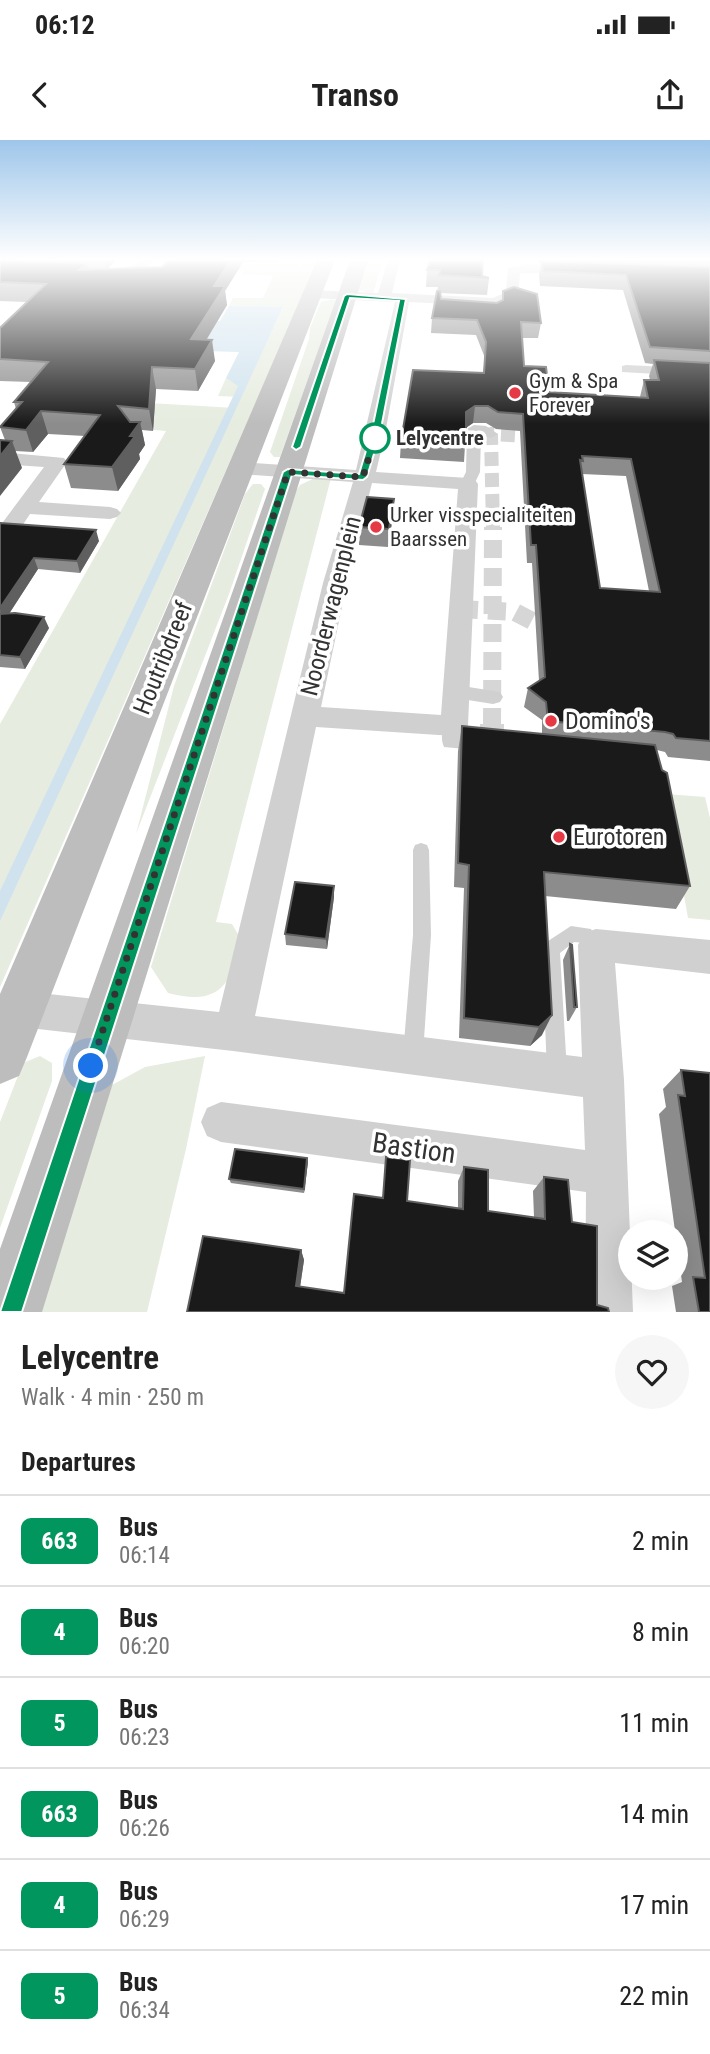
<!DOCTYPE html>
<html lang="en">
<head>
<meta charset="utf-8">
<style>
	body { margin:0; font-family:"Roboto Condensed",sans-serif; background:#f6f6f6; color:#222; height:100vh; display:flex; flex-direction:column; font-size:26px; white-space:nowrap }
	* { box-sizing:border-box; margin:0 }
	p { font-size:23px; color:#767676 }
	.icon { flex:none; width:38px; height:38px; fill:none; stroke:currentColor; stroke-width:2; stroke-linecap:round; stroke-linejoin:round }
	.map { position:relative; height:1172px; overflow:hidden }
	.sheet { display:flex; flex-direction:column; background:#fff; flex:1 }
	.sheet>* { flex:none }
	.badge { padding:0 14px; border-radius:10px; font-size:24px; line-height:46px }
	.buttons { position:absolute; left:618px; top:1080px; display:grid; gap:14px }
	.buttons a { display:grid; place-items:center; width:70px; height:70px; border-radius:50%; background:#fff; box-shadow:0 7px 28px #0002; font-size:35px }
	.you { position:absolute; width:35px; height:35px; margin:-18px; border:5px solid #fff; border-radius:50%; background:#1a73e8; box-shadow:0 0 0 10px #1a73e833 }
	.map>.badge { position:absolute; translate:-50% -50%; box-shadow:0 0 0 4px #fff }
	h2 { padding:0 21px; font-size:26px; line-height:63px }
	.round { display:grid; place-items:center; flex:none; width:74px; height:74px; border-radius:37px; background:#f6f6f6 }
	.summary { display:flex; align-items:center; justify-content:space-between; height:119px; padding:0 21px }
	h1 { font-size:33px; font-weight:700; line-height:52px }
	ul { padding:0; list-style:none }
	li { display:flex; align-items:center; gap:21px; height:91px; padding:0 21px; border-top:2px solid #e0e0e0 }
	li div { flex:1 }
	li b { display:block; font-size:26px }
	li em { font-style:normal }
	li .badge { min-width:77px; font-weight:700; text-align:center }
	.status { display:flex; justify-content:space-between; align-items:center; height:49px; padding:0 35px; background:#fff; direction:ltr }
	.status svg { height:19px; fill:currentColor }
	header { display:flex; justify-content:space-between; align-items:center; height:91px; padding:0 21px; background:#fff; font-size:32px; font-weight:700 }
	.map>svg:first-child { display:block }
	.green { fill:#e6ecdf }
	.water { fill:#cfe2ee }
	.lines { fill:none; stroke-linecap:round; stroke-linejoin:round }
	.pedestrian-tunnel-far2 { stroke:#d6d6d6; stroke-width:14; stroke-dasharray:14 7; stroke-linecap:butt }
	.pedestrian-tunnel-far1 { stroke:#d6d6d6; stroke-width:18; stroke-dasharray:18 10; stroke-linecap:butt }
	.pedestrian-tunnel { stroke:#d6d6d6; stroke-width:24; stroke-dasharray:24 12; stroke-linecap:butt }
	.service { fill:#d0d0d0; fill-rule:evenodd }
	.pedestrian { fill:#d0d0d0; fill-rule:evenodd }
	.minor { fill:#d0d0d0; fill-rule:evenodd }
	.secondary { fill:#bdbdbd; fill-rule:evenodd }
	.wall { fill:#8c8c8c; fill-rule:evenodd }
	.shaded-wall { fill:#5f5f5f }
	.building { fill:#1a1a1a; stroke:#5f5f5f; stroke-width:2; fill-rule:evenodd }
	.line { fill:#00965e; stroke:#fff; stroke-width:2 }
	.walk { stroke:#333; stroke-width:7; stroke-dasharray:0 12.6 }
	.poi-dot { fill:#e63946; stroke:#fff; stroke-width:2.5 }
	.stop-dot { fill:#fff; stroke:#00965e; stroke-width:3.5 }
	.labels { text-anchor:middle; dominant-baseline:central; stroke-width:7; stroke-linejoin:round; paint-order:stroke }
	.far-poi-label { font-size:21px; fill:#333; stroke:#fff; text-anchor:start }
	.far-stop-label { font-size:21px; font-weight:bold; fill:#333; stroke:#fff; text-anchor:start }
	.street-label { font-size:24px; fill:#333; stroke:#fff }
	.poi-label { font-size:24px; fill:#333; stroke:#fff; text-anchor:start }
	.near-street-label { font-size:28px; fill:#333; stroke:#fff }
</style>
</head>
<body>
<div class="status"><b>06:12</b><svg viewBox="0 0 49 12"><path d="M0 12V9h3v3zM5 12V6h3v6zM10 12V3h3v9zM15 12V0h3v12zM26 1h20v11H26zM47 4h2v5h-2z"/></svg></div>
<header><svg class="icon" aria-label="back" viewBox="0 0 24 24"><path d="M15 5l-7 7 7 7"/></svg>Transo<svg class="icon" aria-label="share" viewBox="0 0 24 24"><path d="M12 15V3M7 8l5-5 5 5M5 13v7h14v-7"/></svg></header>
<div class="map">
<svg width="710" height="1172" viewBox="0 0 710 1172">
	<rect width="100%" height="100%" fill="#fff"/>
	<!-- green -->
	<path class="green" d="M 238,120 L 296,120 L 300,129 L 304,120 L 318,120 L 0,847 L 0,584 L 166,291 L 123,287 L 46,257 L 235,268 L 240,257 L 218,256 L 226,238 L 244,249 L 283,168 L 229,166 L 233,158 L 263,158 L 273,136 L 242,134 L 244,130 L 232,129 Z
		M 366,120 L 383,120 L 373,154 L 358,150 Z
		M 332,159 L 336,160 L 280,317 L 274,317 L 270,312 L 309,199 L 310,188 L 321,162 Z
		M 315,338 L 331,338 L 216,782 L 232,784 L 245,806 C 227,847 218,866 168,853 L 151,827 L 295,352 L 300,345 Z
		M 253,344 L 261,344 L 265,349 L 229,454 L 136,694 L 174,546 L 245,354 Z
		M 666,654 L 705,657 L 710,678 L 710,780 L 688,778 Z
		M 40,916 L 52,923 L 52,941 L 0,1088 L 0,982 L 23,923 Z
		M 205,916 L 186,1009 L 147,1172 L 41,1172 L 112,945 L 145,927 Z"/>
	<!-- water -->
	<path class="water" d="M 229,166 L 283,167 L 0,781 L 0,751 L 238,246 L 226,238 L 239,212 L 170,210 L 191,179 L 220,181 Z"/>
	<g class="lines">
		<!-- pedestrian-tunnel-far2 -->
		<path class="pedestrian-tunnel-far2" d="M 493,389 L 491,294 L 547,297"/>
		<!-- pedestrian-tunnel-far1 -->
		<path class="pedestrian-tunnel-far1" d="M 460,469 L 515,472 L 534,482 L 563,485
			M 492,586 L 493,387"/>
		<!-- pedestrian-tunnel -->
		<path class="pedestrian-tunnel" d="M 492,604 L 492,584"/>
		<!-- service -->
		<path class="service" d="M 421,703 L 427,705 L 429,710 L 431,795 L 423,914 L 420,921 L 413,924 L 406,921 L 403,914 L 413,795 L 413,710 L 415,705 Z
			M 571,786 L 591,789 L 594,795 L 591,801 L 585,803 L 574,802 L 560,813 L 567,932 L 564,939 L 557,942 L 550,939 L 547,932 L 542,809 L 545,803 Z"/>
		<!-- pedestrian -->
		<path class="pedestrian" d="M 626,225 L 710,229 L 710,237 L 622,232 L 622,226 Z
			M 474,285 L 486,286 L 498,294 L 491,298 L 481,296 L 480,332 L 473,347 L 468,349 L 460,344 L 466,332 L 467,289 Z
			M 456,545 L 500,552 L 503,557 L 500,562 L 493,564 L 449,557 L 446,552 L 449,547 Z
			M 454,578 L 461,580 L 464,586 L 464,594 L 494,597 L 497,603 L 494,609 L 486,611 L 444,607 C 440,598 442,589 447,580 Z"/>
		<!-- minor -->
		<path class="minor" d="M 141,120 L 154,120 C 143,134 112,148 96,136 C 108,127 125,133 141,120 Z
			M 388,120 L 400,120 L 392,153 L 493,158 L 506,152 L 508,128 L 525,124 L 578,125 L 585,129 L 578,133 L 520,133 L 518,157 L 495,166 L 409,162 L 385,294 L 376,332 L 468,338 L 475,340 L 478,344 L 468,586 L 464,593 L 454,596 L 316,587 L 255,876 L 582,917 L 578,805 L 584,793 L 596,789 L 710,800 L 710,834 L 615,823 L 624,940 L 633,1172 L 585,1172 L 586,1052 L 221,1002 L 207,996 L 201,982 L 207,968 L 221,962 L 585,1010 L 583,957 L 233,911 L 20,887 L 7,882 L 1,869 L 7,856 L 20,851 L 219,872 L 323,443 L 353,342 L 240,334 L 230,328 L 240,322 L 356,330 L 395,162 L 312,158 L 305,154 L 312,150 L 378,153 ZM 372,343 L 458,349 L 441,575 L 321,567 L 347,443 Z
			M 0,312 L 64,318 L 67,322 L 39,362 L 110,367 L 117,369 L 121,373 L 117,377 L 110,379 L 30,374 L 18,392 L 2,392 L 0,386 L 44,327 L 0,324 Z"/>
		<!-- secondary -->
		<path class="secondary" d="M 317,120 L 335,120 L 27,917 L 19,936 L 0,944 L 0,854 Z
			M 350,120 L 368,120 L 42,1172 L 0,1172 L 0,1109 Z"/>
	</g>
	<!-- wall -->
	<path class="wall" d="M 0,120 L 116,120 L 107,129 L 89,129 L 90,130 L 162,127 L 169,120 L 279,120 L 278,122 L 243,122 L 225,151 L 227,165 L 207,199 L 215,221 L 198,251 L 156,249 L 153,291 L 142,290 L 145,305 L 139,314 L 140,319 L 118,351 L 71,348 L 64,324 L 85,296 L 48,294 L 33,312 L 15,311 L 22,328 L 5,300 L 0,287 L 16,269 L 14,262 L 31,242 L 0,241 L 0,188 L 27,162 L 0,161 Z
		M 430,120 L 489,138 L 487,155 L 440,153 L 441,159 L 497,163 L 502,161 L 503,151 L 541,183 L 538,198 L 522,198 L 524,226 L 549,252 L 640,257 L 644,240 L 650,240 L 649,236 L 653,224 L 645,223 L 623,150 L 540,146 L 539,135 L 541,122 L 538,122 L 538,120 L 710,120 L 710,621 L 668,617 L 665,612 L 657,610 L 690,746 L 676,769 L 545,756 L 542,895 L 530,906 L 459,898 L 464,748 L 454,747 L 458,611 L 462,586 L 542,594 L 542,580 L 524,567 L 528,548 L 539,541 L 532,423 L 527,423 L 520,291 L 496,289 L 486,283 L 473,283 L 466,288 L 464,322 L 400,318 L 401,301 L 483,233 L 485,218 L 476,195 L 431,193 L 432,178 L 438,147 L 426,147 L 427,130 ZM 582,334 L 626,336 L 649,451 L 600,448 Z
		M 394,359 L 393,376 L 388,407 L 359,405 L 359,387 Z
		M 0,383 L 99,401 L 80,433 L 38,429 L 9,474 L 49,488 L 25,529 L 0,527 Z
		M 334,757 L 327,809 L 286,805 L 285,794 Z
		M 570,804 L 577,867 L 569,881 L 567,881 L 563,820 Z
		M 681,930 L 710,933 L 710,1172 L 676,1172 L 672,1146 L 682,1142 L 659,974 L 666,967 L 663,949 Z
		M 307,1018 L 308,1022 L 304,1053 L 231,1043 L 229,1039 Z
		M 464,1027 L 488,1071 L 534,1077 L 533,1051 L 544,1037 L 572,1082 L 597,1165 L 187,1172 L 301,1110 L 304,1120 L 300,1147 L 344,1153 L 407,1061 L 458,1068 L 458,1041 Z"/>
	<!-- shaded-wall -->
	<path class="shaded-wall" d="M 105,120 L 116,120 L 107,129 Z
		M 231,120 L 243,120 L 243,122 L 225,151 L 227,165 L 194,220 L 191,199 L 214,146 Z
		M 88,123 L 92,142 L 79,130 Z
		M 212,200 L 215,221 L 198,251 L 195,229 Z
		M 152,227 L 156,249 L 153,291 L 149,269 Z
		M 475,266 L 473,283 L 464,289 L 466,272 Z
		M 41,271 L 48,294 L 33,312 L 26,290 Z
		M 140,282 L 145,305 L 139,314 L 140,319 L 118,351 L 112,327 L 130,296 Z
		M 12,301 L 22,328 L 0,356 L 0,316 Z
		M 394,359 L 393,376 L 388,407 L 389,389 Z
		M 96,390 L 99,401 L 80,433 L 77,421 Z
		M 34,418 L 38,429 L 1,486 L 0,468 Z
		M 44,477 L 49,488 L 25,529 L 20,517 Z
		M 334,746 L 334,757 L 327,809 L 326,799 Z
		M 552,875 L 542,895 L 530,906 L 539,887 Z
		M 307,1018 L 308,1022 L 304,1053 L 304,1049 Z
		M 301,1110 L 304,1120 L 299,1154 L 296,1146 Z"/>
	<!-- building -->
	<path class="building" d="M 0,120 L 88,123 L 79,130 L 162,127 L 169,120 L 231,120 L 214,146 L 225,146 L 191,199 L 212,200 L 195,229 L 152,227 L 149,269 L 118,266 L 130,282 L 140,282 L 130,296 L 135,296 L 112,327 L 64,324 L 100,275 L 41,271 L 26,290 L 0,287 L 22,262 L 14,262 L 48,222 L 0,219 L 0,188 L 46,144 L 0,142 Z
		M 430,120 L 483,120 L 482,136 L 489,138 L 439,135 L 440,130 L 427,130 Z
		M 541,121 L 710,127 L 710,211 L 650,207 L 626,135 L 543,131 Z
		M 514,147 L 537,154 L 541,183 L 521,182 L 524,226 L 546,227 L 549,252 L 648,258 L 644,240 L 659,240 L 654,220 L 710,223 L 710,601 L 676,598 L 673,594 L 665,592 L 548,581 L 546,562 L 528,548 L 545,537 L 536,405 L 531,405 L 523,274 L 498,272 L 488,266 L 475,266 L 466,272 L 466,304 L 401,301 L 413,230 L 484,233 L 486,202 L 477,180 L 432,178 L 437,151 L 440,151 L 441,159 L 497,163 L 503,160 L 503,151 ZM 582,316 L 631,319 L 660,452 L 600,448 L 580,320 L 583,321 Z
		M 0,300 L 12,301 L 0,316 Z
		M 367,357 L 394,359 L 389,389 L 359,387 Z
		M 0,383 L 96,390 L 77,421 L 34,418 L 0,468 Z
		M 15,473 L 44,477 L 20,517 L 0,515 L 0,474 Z
		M 462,586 L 655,605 L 662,630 L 667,633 L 690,746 L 544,732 L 552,875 L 539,887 L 464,878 L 469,725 L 458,723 Z
		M 295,742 L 334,746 L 326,799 L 285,794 Z
		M 570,804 L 572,805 L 577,867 L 574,867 Z
		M 681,930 L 710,933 L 710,1172 L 699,1172 L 693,1137 L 705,1138 L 678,955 L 685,956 Z
		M 235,1009 L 307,1018 L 304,1049 L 229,1039 Z
		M 386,1017 L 410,1020 L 407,1061 L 463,1069 L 464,1027 L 488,1030 L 488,1071 L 517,1075 L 545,1079 L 544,1037 L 568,1040 L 572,1082 L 597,1086 L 597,1165 L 608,1168 L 609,1172 L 187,1172 L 203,1096 L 301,1110 L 296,1146 L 344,1153 L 354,1054 L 383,1058 Z"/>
	<!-- sky -->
	<linearGradient id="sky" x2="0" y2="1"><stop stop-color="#9ec6ea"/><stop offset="0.42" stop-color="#fff"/><stop offset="1" stop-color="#fff" stop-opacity="0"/></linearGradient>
	<rect width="710" height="284" fill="url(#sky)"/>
	<!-- line -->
	<path class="line" d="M 347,154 L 406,159 L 380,294 L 367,337 L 363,340 L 292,335 L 22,1172 L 0,1172 L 283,332 L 288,329 L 359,334 L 371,294 L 399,161 L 350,158 L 301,307 L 296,310 L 292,307 L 344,156 Z"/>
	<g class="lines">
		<!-- walk -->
		<path class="walk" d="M 91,926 L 288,332 L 363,337 L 376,294 L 375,298"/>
	</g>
	<!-- markers -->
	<g class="poi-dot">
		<circle cx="515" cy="253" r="7"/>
		<circle cx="376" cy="387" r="7"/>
		<circle cx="551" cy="581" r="7"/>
		<circle cx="559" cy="697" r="7"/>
	</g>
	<circle class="stop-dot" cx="375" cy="298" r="14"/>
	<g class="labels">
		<!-- far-poi labels -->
		<g class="far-poi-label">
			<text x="529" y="241">Gym &amp; Spa<tspan x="529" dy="24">Forever</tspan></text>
			<text x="390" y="375">Urker visspecialiteiten<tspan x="390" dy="24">Baarssen</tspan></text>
		</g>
		<!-- far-stop labels -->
		<g class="far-stop-label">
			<text x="396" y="298">Lelycentre</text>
		</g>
		<!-- street labels -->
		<g class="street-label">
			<text transform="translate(331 466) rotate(-76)">Noorderwagenplein</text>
			<text transform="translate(163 518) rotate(-68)">Houtribdreef</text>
		</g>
		<!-- poi labels -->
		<g class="poi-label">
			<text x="565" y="581">Domino's</text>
			<text x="573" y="697">Eurotoren</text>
		</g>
		<!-- near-street labels -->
		<g class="near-street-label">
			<text transform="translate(414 1008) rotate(8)">Bastion</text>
		</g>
	</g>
</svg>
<div class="buttons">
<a><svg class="icon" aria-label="layers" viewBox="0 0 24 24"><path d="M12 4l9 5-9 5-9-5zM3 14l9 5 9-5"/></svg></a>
</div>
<div class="you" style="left:91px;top:926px"></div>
</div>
<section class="sheet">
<div class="summary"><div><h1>Lelycentre</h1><p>Walk · 4 min · 250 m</p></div><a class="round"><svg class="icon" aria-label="heart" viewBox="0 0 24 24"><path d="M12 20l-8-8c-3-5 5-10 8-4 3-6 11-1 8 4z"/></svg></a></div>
<h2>Departures</h2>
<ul>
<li><span class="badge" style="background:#00965e;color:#fff">663</span><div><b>Bus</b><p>06:14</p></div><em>2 min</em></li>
<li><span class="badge" style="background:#00965e;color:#fff">4</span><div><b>Bus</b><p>06:20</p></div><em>8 min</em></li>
<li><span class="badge" style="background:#00965e;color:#fff">5</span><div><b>Bus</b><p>06:23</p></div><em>11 min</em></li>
<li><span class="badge" style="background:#00965e;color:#fff">663</span><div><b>Bus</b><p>06:26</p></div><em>14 min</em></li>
<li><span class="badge" style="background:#00965e;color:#fff">4</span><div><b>Bus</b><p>06:29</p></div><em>17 min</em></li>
<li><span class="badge" style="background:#00965e;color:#fff">5</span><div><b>Bus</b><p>06:34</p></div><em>22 min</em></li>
</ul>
</section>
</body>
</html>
